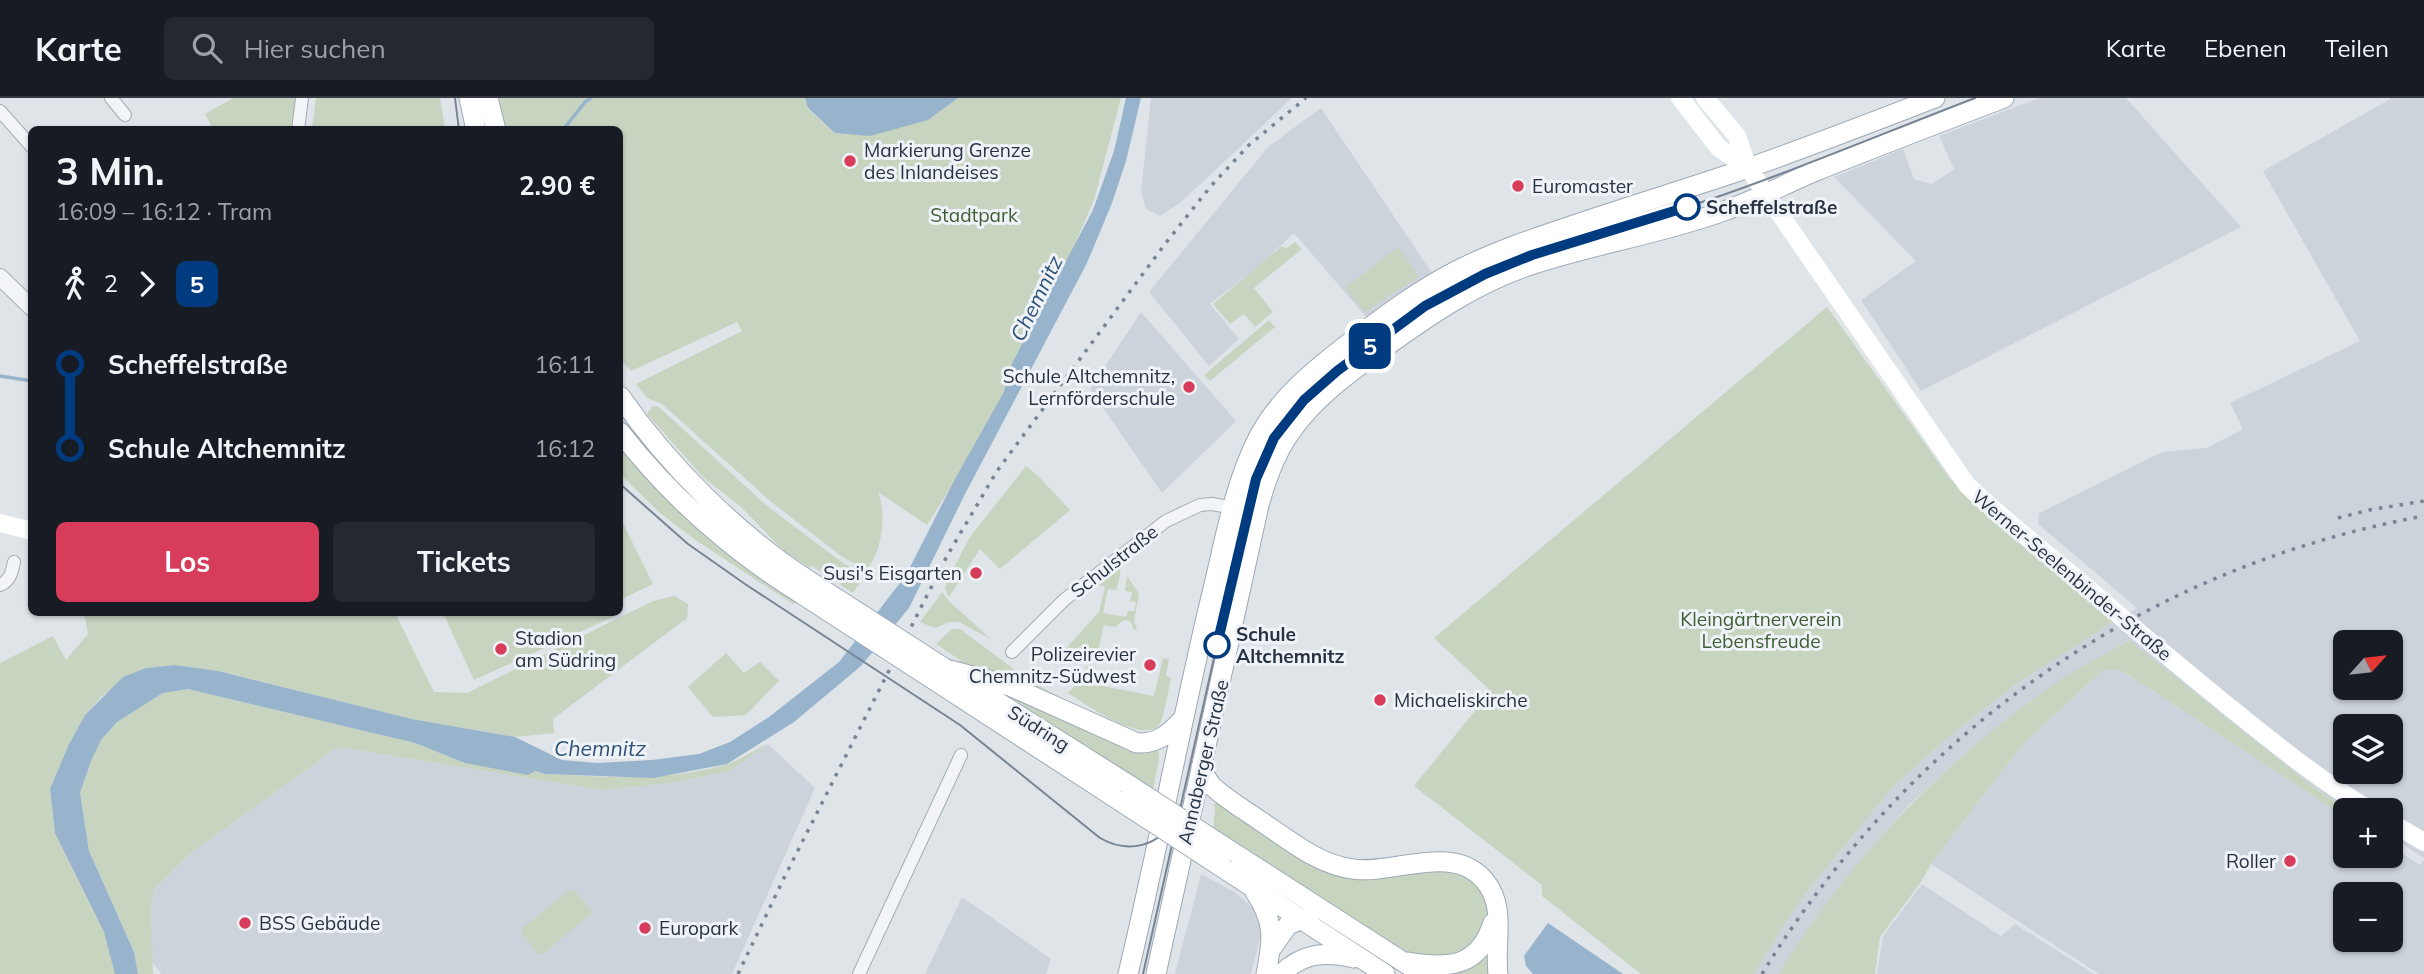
<!DOCTYPE html>
<html lang="de">
<head>
<meta charset="utf-8">
<style>
	body { margin:0; font-family:Mulish,sans-serif; background:#242831; color:#f1f3f6; height:100vh; display:flex; flex-direction:column; font-size:26px; white-space:nowrap }
	* { box-sizing:border-box; margin:0 }
	p { font-size:23px; color:#9ea1a6 }
	.icon { flex:none; width:38px; height:38px; fill:none; stroke:currentColor; stroke-width:2; stroke-linecap:round; stroke-linejoin:round }
	.map { position:relative; flex:1; overflow:hidden }
	.sheet { position:absolute; left:28px; top:28px; width:595px; height:490px; display:flex; flex-direction:column; background:#171b24; border-radius:10px; box-shadow:0 2px 5px #0004 }
	.sheet>* { flex:none }
	.badge { padding:0 14px; border-radius:10px; font-size:24px; line-height:46px }
	.needle { width:46px; rotate:63deg }
	.fabs { position:absolute; left:2333px; top:532px; display:grid; gap:14px }
	.fabs a { display:grid; place-items:center; width:70px; height:70px; border-radius:10px; background:#171b24; box-shadow:0 2px 5px #0004; font-size:35px }
	.map>.badge { position:absolute; translate:-50% -50%; box-shadow:0 0 0 4px #fff }
	.legs { display:flex; align-items:center; gap:10px; height:77px; padding:0 28px; font-size:23px }
	.legs p { margin-inline-start:auto }
	.overview { display:flex; align-items:center; justify-content:space-between; height:119px; padding:0 28px }
	h1 { font-size:38px; font-weight:700; line-height:52px }
	.button { display:flex; gap:14px; margin-top:auto; padding:14px 28px }
	.button a { flex:1; height:80px; border-radius:10px; background:#d73c5a; color:#fff; font-size:28px; font-weight:700; line-height:80px; text-align:center }
	.button a+a { background:#242831; color:#f1f3f6 }
	ul { padding:0 28px; list-style:none }
	li { display:flex; align-items:center; gap:24px; height:84px; font-size:26px }
	li i { display:grid; place-items:center; width:10px; height:100%; margin:0 9px; background:currentColor }
	li i::after { content:''; width:18px; height:18px; margin:-9px; border:5px solid; border-radius:50%; background:#171b24 }
	li p { margin-inline-start:auto }
	li:first-child i { background:linear-gradient(#0000 50%,currentColor 0) }
	li:last-child i { background:linear-gradient(currentColor 50%,#0000 0) }
	header { display:flex; align-items:center; gap:42px; box-sizing:border-box; height:98px; padding:0 35px; background:#171b24; border-bottom:2px solid #363941 }
	header strong { font-size:33px }
	nav { display:flex; gap:38px; margin-inline-start:auto; font-size:24px }
	.search { width:490px; height:63px; background:#242831; display:flex; align-items:center; gap:18px; box-sizing:border-box; padding:0 24px; border-radius:10px; color:#9ea1a6; font-size:26px }
	.map>svg:first-child { display:block }
	.built { fill:#cdd3db; fill-rule:evenodd }
	.green { fill:#c6d4c0 }
	.water { fill:#98b3cc }
	.lines { fill:none; stroke-linecap:round; stroke-linejoin:round }
	.stream { stroke:#98b3cc; stroke-width:3.5 }
	.minor-casing { stroke:#a4abb4; stroke-width:14 }
	.tertiary-casing { stroke:#a4abb4; stroke-width:18 }
	.primary-casing { stroke:#9ea8b6; stroke-width:21 }
	.minor { stroke:#f2f4f7; stroke-width:12 }
	.tertiary { stroke:#f2f4f7; stroke-width:16 }
	.secondary { stroke:#fff; stroke-width:18 }
	.primary { stroke:#fff; stroke-width:19 }
	.tram { stroke:#778494; stroke-width:2 }
	.rail { stroke:#778494; stroke-width:3.5; stroke-dasharray:3.5 7; stroke-linecap:butt }
	.primary-bridge-casing { stroke:#9ea8b6; stroke-width:21; stroke-linecap:butt }
	.primary-bridge { stroke:#fff; stroke-width:19 }
	.line-1-casing { stroke:#fff; stroke-width:16 }
	.line-1 { stroke:#003b80; stroke-width:10 }
	.poi-dot { fill:#d73c5a; stroke:#eff2f7; stroke-width:2.5 }
	.stop-1-dot { fill:#fff; stroke:#003b80; stroke-width:3.5 }
	.labels { text-anchor:middle; dominant-baseline:central; stroke-width:6; stroke-linejoin:round; paint-order:stroke }
	.poi-label { font-size:19px; fill:#273242; stroke:#eff2f7; text-anchor:start }
	.stop-label { font-size:19px; font-weight:bold; fill:#273242; stroke:#eff2f7; text-anchor:start }
	.park-label { font-size:19px; fill:#3d5e33; stroke:#eff2f7 }
	.street-label { font-size:19px; fill:#273242; stroke:#eff2f7 }
	.water-label { font-size:21px; font-style:italic; fill:#2e5378; stroke:#eff2f7 }
</style>
</head>
<body>
<header>
<strong>Karte</strong>
<div class="search"><svg class="icon" aria-label="search" viewBox="0 0 24 24"><circle cx="10" cy="10" r="6"/><path d="M15 15l6 6"/></svg>Hier suchen</div>
<nav><a>Karte</a><a>Ebenen</a><a>Teilen</a></nav>
</header>
<div class="map">
<svg width="2424" height="876" viewBox="0 0 2424 876">
	<rect width="100%" height="100%" fill="#dfe4e9"/>
	<!-- built -->
	<path class="built" d="M 1151,0 L 1292,0 L 1180,105 L 1160,118 L 1146,111 L 1141,93 Z
		M 2039,0 L 2126,0 L 2241,129 L 1921,293 L 1861,202 L 1916,163 L 1834,79 L 1903,51 L 1914,81 L 1932,86 L 1954,71 L 1939,38 Z
		M 2392,0 L 2424,0 L 2424,760 L 2391,739 L 2390,712 L 2348,712 L 2314,690 L 2128,542 L 2030,603 L 1967,654 L 1909,707 L 1858,765 L 1779,876 L 1754,876 L 1792,814 L 1814,785 L 1892,690 L 1945,642 L 2016,586 L 2077,545 L 2137,510 L 2038,426 L 2039,415 L 2162,354 L 2207,350 L 2243,331 L 2230,305 L 2360,243 L 2263,73 ZM 2345,544 L 2390,544 L 2390,590 L 2345,590 ZM 2345,628 L 2390,628 L 2390,674 L 2345,674 Z
		M 1321,10 L 1432,175 L 1366,219 L 1294,135 L 1260,167 L 1210,206 L 1239,241 L 1209,268 L 1149,194 L 1269,48 Z
		M 1141,214 L 1236,323 L 1162,395 L 1090,291 Z
		M 2109,570 L 2118,571 L 2141,585 L 2345,719 L 2345,758 L 2390,758 L 2391,748 L 2420,767 L 2424,761 L 2424,876 L 2099,876 L 1931,766 L 2023,646 L 2102,573 ZM 2345,796 L 2390,796 L 2390,842 L 2345,842 Z
		M 768,646 L 815,690 L 732,876 L 161,876 L 152,864 L 151,809 L 154,791 L 191,755 L 338,649 L 602,692 L 671,685 L 730,673 Z
		M 1201,776 L 1236,795 L 1255,812 L 1260,822 L 1262,833 L 1251,876 L 1175,876 Z
		M 1922,786 L 2001,838 L 2015,826 L 2094,876 L 1877,876 L 1883,838 Z
		M 962,799 L 1051,861 L 1046,876 L 925,876 Z"/>
	<!-- green -->
	<path class="green" d="M 233,0 L 297,0 L 293,31 L 213,31 L 205,16 Z
		M 316,0 L 440,0 L 445,31 L 312,31 Z
		M 498,0 L 805,0 L 808,11 L 835,35 L 928,22 L 958,0 L 1121,0 L 1094,102 L 1008,299 L 927,427 L 878,394 C 887,416 882,455 866,472 L 841,458 L 770,403 L 662,306 L 647,300 L 636,286 L 742,233 L 737,224 L 631,273 L 620,260 L 620,32 L 503,31 Z
		M 1295,144 L 1302,151 L 1254,190 L 1273,214 L 1255,229 L 1244,216 L 1230,226 L 1213,206 L 1282,148 L 1286,151 Z
		M 1398,149 L 1419,178 L 1365,214 L 1345,190 Z
		M 1827,209 L 1951,382 L 2114,523 L 2016,586 L 1945,642 L 1892,690 L 1814,785 L 1792,814 L 1754,876 L 1641,876 L 1542,798 L 1542,787 L 1414,688 L 1491,593 L 1434,540 Z
		M 1269,222 L 1275,229 L 1210,283 L 1204,277 Z
		M 653,308 L 659,309 L 766,407 L 843,465 L 862,476 L 863,480 L 853,495 L 812,468 L 810,470 L 782,451 L 740,408 L 704,380 L 647,316 Z
		M 620,344 L 797,500 L 793,506 L 694,441 L 659,414 L 620,376 Z
		M 1026,368 L 1038,378 L 1070,412 L 1000,471 L 980,451 L 949,499 L 945,491 L 946,485 L 970,439 Z
		M 621,421 L 653,486 L 622,501 L 620,494 L 620,422 Z
		M 1121,470 L 1117,492 L 1108,491 L 1103,515 L 1126,519 L 1128,513 L 1134,513 L 1136,504 L 1130,503 L 1132,494 L 1125,493 L 1127,478 L 1139,496 L 1134,522 L 1137,532 L 1134,532 L 1131,524 C 1123,519 1121,525 1115,529 L 1104,527 L 1096,562 L 1081,556 L 1084,553 L 1079,549 L 1076,552 L 1067,549 L 1099,514 L 1105,489 L 1097,486 Z
		M 942,494 L 949,503 L 992,542 L 959,524 L 949,524 L 935,530 L 920,524 Z
		M 674,498 L 688,506 L 687,520 L 553,621 L 554,635 L 515,639 L 412,621 L 218,573 L 175,567 L 146,570 L 102,598 L 85,617 L 69,646 L 50,692 L 55,735 L 104,834 L 121,876 L 0,876 L 0,565 L 53,538 L 66,562 L 88,536 L 84,515 L 395,515 L 434,594 L 467,595 L 653,503 Z
		M 611,514 L 613,519 L 474,582 L 443,515 Z
		M 952,531 L 960,531 L 1023,578 L 1080,612 L 958,566 L 960,562 L 936,546 Z
		M 2129,542 L 2314,690 L 2348,712 L 2345,712 L 2345,719 L 2141,585 C 2128,577 2117,567 2102,573 L 2023,646 L 1931,766 L 1921,784 L 1880,839 L 1875,876 L 1779,876 C 1843,770 1930,678 2029,604 C 2060,580 2095,562 2129,542 Z
		M 726,555 L 744,575 L 760,564 L 779,583 L 746,617 L 713,619 L 688,589 Z
		M 1163,560 L 1169,561 L 1166,577 L 1171,580 C 1168,590 1165,621 1158,628 C 1140,645 1085,606 1068,595 L 1089,573 L 1084,568 L 1095,570 L 1092,586 L 1154,598 Z
		M 188,591 L 415,645 L 465,665 L 535,673 L 545,676 C 605,679 665,684 724,667 C 739,663 753,652 768,646 L 730,673 L 671,685 L 602,692 L 338,649 L 191,755 L 154,791 L 151,809 L 153,876 L 138,876 L 134,854 L 89,753 L 80,695 L 91,663 L 101,642 L 117,624 L 163,595 Z
		M 1006,597 L 1158,646 L 1159,661 L 1153,692 L 1005,599 Z
		M 1222,704 L 1328,765 L 1438,763 L 1484,783 L 1498,876 L 1422,876 L 1213,732 L 1215,710 L 1213,706 Z
		M 573,791 L 593,814 L 543,856 L 538,856 L 522,835 L 521,831 L 567,794 Z"/>
	<!-- water -->
	<path class="water" d="M 805,0 L 958,0 L 928,22 L 870,38 L 835,35 L 808,10 Z
		M 1126,0 L 1141,0 L 1126,63 L 1112,105 L 1087,165 L 965,396 L 909,510 L 861,568 L 794,624 L 727,666 L 653,680 L 545,676 L 535,673 L 528,677 L 465,665 L 415,645 L 188,591 L 163,595 L 117,624 L 101,642 L 91,663 L 80,695 L 89,753 L 134,854 L 138,876 L 115,876 L 104,834 L 55,735 L 50,691 L 69,646 L 85,617 L 123,579 L 146,570 L 175,567 L 218,573 L 412,621 L 515,639 L 562,662 L 597,665 L 652,662 L 699,656 L 730,644 L 769,619 L 839,564 L 906,477 L 955,381 L 1004,294 L 1009,272 L 1021,248 L 1093,112 L 1114,53 Z
		M 1548,825 L 1623,876 L 1533,876 L 1526,868 L 1524,858 Z"/>
	<g class="lines">
		<!-- stream -->
		<path class="stream" d="M 563,32 L 585,4 L 591,0
			M 0,278 L 32,283"/>
		<defs>
			<path id="minor" d="M 111,0 L 125,17
				M 0,13 L 32,49
				M 298,32 L 302,0
				M 0,487 C 10,483 12,474 14,464
				M 1012,554 L 1064,502 L 1166,423 L 1200,407 L 1212,406 L 1234,410
				M 859,876 L 961,657"/>
			<path id="tertiary" d="M 0,179 L 32,210"/>
			<path id="primary" d="M 469,0 L 476,32
				M 488,0 L 496,32
				M 620,298 C 668,367 737,436 808,482
				M 620,334 C 670,398 731,452 800,495
				M 946,571 L 1010,588 L 1137,645 C 1157,646 1169,636 1183,621
				M 958,579 L 1126,685
				M 937,584 L 1120,703
				M 1201,669 C 1204,676 1207,682 1212,688 C 1226,701 1243,711 1259,722 C 1288,741 1318,767 1353,771 C 1395,777 1453,744 1485,783 C 1507,810 1494,845 1498,876
				M 1231,753 L 1422,876
				M 1226,772 L 1385,876
				M 1255,794 C 1275,824 1273,842 1266,876
				M 1271,851 L 1288,827 L 1308,819
				M 1408,864 C 1449,871 1479,869 1493,825
				M 1128,876 C 1158,751 1181,624 1211,499 C 1224,447 1233,389 1258,340 C 1279,300 1314,272 1349,245 C 1384,218 1420,191 1460,171 C 1494,154 1529,142 1565,130 C 1626,109 1687,91 1748,70 C 1811,48 1873,24 1935,0
				M 1156,876 L 1259,407 C 1266,382 1275,356 1290,335 C 1314,300 1350,274 1384,250 C 1430,217 1476,185 1531,167 C 1594,146 1661,136 1724,113 C 1755,102 1785,86 1816,73 C 1878,48 1941,24 2004,0
				M 1281,876 C 1303,855 1325,853 1354,860"/>
		</defs>
		<!-- minor casing -->
		<use href="#minor" class="minor-casing"/>
		<!-- tertiary casing -->
		<use href="#tertiary" class="tertiary-casing"/>
		<!-- primary casing -->
		<use href="#primary" class="primary-casing"/>
		<!-- minor -->
		<use href="#minor" class="minor"/>
		<!-- tertiary -->
		<use href="#tertiary" class="tertiary"/>
		<!-- secondary -->
		<path class="secondary" d="M 1680,0 L 1719,50 L 1748,70
			M 1705,0 L 1737,38 L 1748,70 L 1967,387 C 2013,431 2065,469 2113,512 C 2151,545 2189,576 2228,608 C 2274,645 2319,682 2370,712
			M 0,425 L 32,433
			M 2390,724 L 2424,744"/>
		<!-- primary -->
		<use href="#primary" class="primary"/>
		<!-- tram -->
		<path class="tram" d="M 455,0 L 459,32
			M 620,386 L 688,446 L 745,486 L 960,627 L 1100,740 C 1128,756 1159,749 1175,720
			M 1143,876 L 1249,404 C 1272,326 1301,300 1365,252 C 1409,219 1453,188 1505,167 C 1573,138 1647,123 1717,99 C 1804,69 1889,33 1975,0"/>
		<!-- rail -->
		<path class="rail" d="M 2338,420 L 2369,412 L 2424,403
			M 738,876 L 784,780 L 947,458 L 997,373 L 1165,146 L 1211,88 L 1249,47 L 1306,0
			M 1762,876 C 1910,634 2145,469 2424,418"/>
		<defs>
			<path id="primary-bridge" d="M 808,482 L 946,571
				M 800,495 L 937,584
				M 1126,685 L 1231,753
				M 1120,703 L 1226,772"/>
		</defs>
		<!-- primary-bridge casing -->
		<use href="#primary-bridge" class="primary-bridge-casing"/>
		<!-- primary-bridge -->
		<use href="#primary-bridge" class="primary-bridge"/>
	</g>
	<g class="lines">
		<defs>
			<path id="line-1" d="M 1217,547 L 1256,381 L 1274,340 L 1304,302 L 1337,273 L 1425,208 L 1485,176 L 1532,157 L 1687,109"/>
		</defs>
		<!-- line-1 casing -->
		<use href="#line-1" class="line-1-casing"/>
		<!-- line-1 -->
		<use href="#line-1" class="line-1"/>
	</g>
	<!-- markers -->
	<g class="poi-dot">
		<circle cx="850" cy="63" r="7"/>
		<circle cx="1518" cy="88" r="7"/>
		<circle cx="1189" cy="289" r="7"/>
		<circle cx="976" cy="475" r="7"/>
		<circle cx="501" cy="551" r="7"/>
		<circle cx="1150" cy="567" r="7"/>
		<circle cx="1380" cy="602" r="7"/>
		<circle cx="2290" cy="763" r="7"/>
		<circle cx="245" cy="825" r="7"/>
		<circle cx="645" cy="830" r="7"/>
	</g>
	<g class="stop-1-dot">
		<circle cx="1687" cy="109" r="12"/>
		<circle cx="1217" cy="547" r="12"/>
	</g>
	<g class="labels">
		<!-- poi labels -->
		<g class="poi-label">
			<text x="864" y="52">Markierung Grenze<tspan x="864" dy="22">des Inlandeises</tspan></text>
			<text x="1532" y="88">Euromaster</text>
			<text x="1175" y="278" text-anchor="end">Schule Altchemnitz,<tspan x="1175" dy="22">Lernförderschule</tspan></text>
			<text x="962" y="475" text-anchor="end">Susi's Eisgarten</text>
			<text x="515" y="540">Stadion<tspan x="515" dy="22">am Südring</tspan></text>
			<text x="1136" y="556" text-anchor="end">Polizeirevier<tspan x="1136" dy="22">Chemnitz-Südwest</tspan></text>
			<text x="1394" y="602">Michaeliskirche</text>
			<text x="2276" y="763" text-anchor="end">Roller</text>
			<text x="259" y="825">BSS Gebäude</text>
			<text x="659" y="830">Europark</text>
		</g>
		<!-- stop labels -->
		<g class="stop-label">
			<text x="1706" y="109">Scheffelstraße</text>
			<text x="1236" y="536">Schule<tspan x="1236" dy="22">Altchemnitz</tspan></text>
		</g>
		<!-- park labels -->
		<g class="park-label">
			<text x="974" y="117">Stadtpark</text>
			<text x="1761" y="521">Kleingärtnerverein<tspan x="1761" dy="22">Lebensfreude</tspan></text>
		</g>
		<!-- street labels -->
		<g class="street-label">
			<text transform="translate(1114 463) rotate(-38)">Schulstraße</text>
			<text transform="translate(2072 477) rotate(40)">Werner-Seelenbinder-Straße</text>
			<text transform="translate(1039 630) rotate(32)">Südring</text>
			<text transform="translate(1203 664) rotate(-77)">Annaberger Straße</text>
		</g>
		<!-- water labels -->
		<g class="water-label">
			<text transform="translate(1036 200) rotate(-64)">Chemnitz</text>
			<text x="600" y="650">Chemnitz</text>
		</g>
	</g>
</svg>
<div class="fabs">
<a><svg class="needle" viewBox="-14 -14 28 28"><path d="M0-13l5 13h-10z" fill="#e53935"/><path d="M0 13l5-13h-10z" fill="#9ea1a6"/></svg></a>
<a><svg class="icon" aria-label="layers" viewBox="0 0 24 24"><path d="M12 4l9 5-9 5-9-5zM3 14l9 5 9-5"/></svg></a>
<a>+</a>
<a>−</a>
</div>
<b class="badge" style="left:1370px;top:248px;background:#003b80;color:#fff">5</b>
<section class="sheet">
<div class="overview"><div><h1>3 Min.</h1><p>16:09 – 16:12 · Tram</p></div><b>2.90 €</b></div>
<div class="legs"><svg class="icon" aria-label="walk" viewBox="0 0 24 24"><circle cx="13" cy="4" r="2"/><path d="M13 8l-2 6 4 7M11 14l-3 7M7 12l3-4h3l4 4"/></svg>2<svg class="icon" aria-label="forward" viewBox="0 0 24 24"><path d="M9 5l7 7-7 7"/></svg><b class="badge" style="background:#003b80;color:#fff">5</b></div>
<ul>
<li><i style="color:#003b80"></i><b>Scheffelstraße</b><p>16:11</p></li>
<li><i style="color:#003b80"></i><b>Schule Altchemnitz</b><p>16:12</p></li>
</ul>
<div class="button"><a>Los</a><a>Tickets</a></div>
</section>
</div>
</body>
</html>
